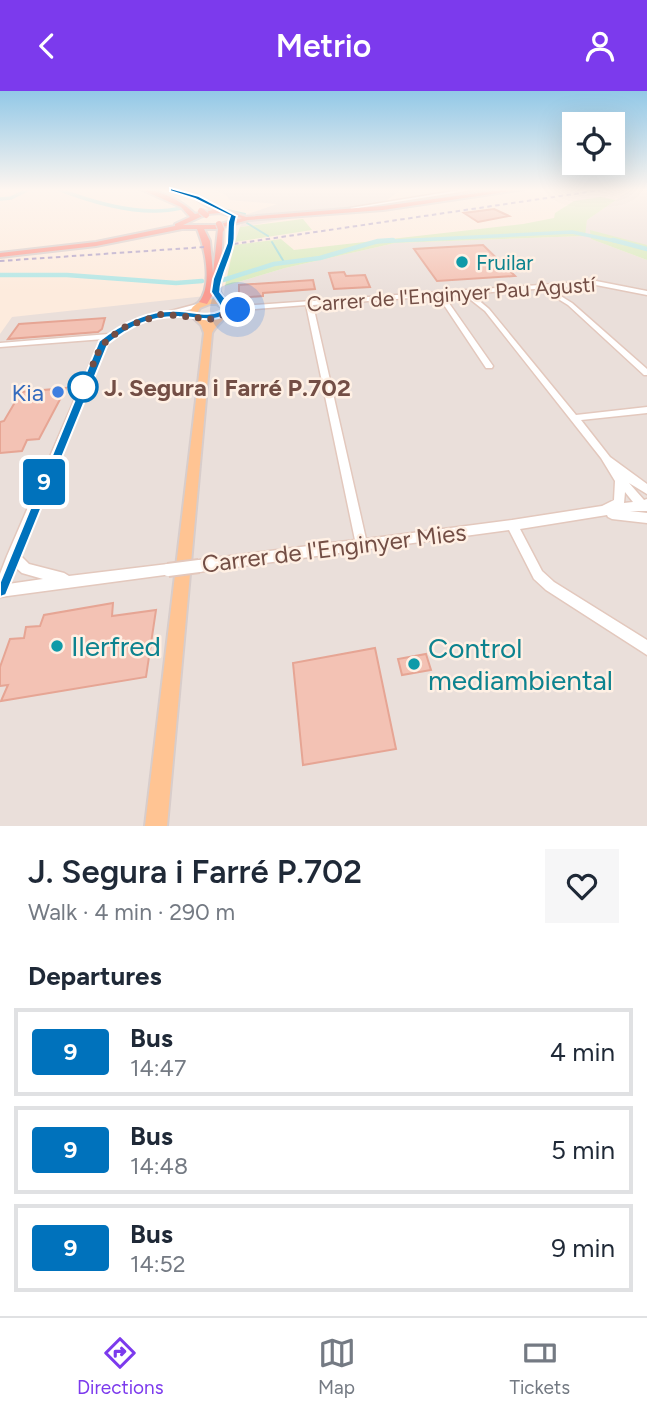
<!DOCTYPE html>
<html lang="en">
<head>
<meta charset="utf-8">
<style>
	body { margin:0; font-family:Figtree,sans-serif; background:#f6f6f7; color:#1f2937; height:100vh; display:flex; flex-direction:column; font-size:26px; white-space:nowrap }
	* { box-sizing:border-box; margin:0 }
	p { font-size:23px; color:#747a83 }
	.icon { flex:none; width:38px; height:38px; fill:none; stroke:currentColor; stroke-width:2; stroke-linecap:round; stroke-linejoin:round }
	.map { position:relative; height:735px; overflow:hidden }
	.side { display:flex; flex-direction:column; background:#fff; flex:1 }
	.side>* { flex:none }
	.badge { padding:0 14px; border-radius:5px; font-size:24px; line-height:46px }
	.tools { position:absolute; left:562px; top:21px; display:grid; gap:14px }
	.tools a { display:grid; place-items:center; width:63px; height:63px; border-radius:0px; background:#fff; box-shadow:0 7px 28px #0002; font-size:35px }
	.you { position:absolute; width:35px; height:35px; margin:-18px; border:5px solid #fff; border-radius:50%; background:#1a73e8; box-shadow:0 0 0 10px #1a73e833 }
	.map>.badge { position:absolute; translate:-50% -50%; box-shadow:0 0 0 4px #fff }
	h2 { padding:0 28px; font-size:26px; line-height:63px }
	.round { display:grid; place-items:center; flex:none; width:74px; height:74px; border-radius:0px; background:#f6f6f7 }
	.overview { display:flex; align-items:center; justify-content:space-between; height:119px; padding:0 28px }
	h1 { font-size:33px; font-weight:600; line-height:52px }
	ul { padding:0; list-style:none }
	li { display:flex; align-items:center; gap:21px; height:88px; margin:0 14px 10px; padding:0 14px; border:4px solid #e0e1e3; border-radius:0px }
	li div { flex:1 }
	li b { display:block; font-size:26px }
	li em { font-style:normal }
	li .badge { min-width:77px; font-weight:700; text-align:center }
	header { display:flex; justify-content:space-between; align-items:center; height:91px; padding:0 28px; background:#7c3aed; color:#fff; font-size:32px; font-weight:600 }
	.tab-bar { display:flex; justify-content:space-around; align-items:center; height:98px; border-top:2px solid #e0e1e3; background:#fff; font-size:19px; color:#747a83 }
	.tab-bar a { display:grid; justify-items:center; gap:4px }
	.tab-bar .selected { color:#7c3aed }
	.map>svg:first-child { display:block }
	.industrial { fill:#eadfda }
	.green { fill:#d7eabc }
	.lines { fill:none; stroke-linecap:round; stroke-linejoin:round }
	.stream { stroke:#98d8d7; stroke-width:2 }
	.canal-far1 { stroke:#b2e6e5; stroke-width:3.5 }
	.canal { stroke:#b2e6e5; stroke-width:4.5 }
	.building { fill:#f3c2b4; stroke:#e6a594; stroke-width:2 }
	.minor-casing { stroke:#e3c8bd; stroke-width:3 }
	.major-casing { stroke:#d8cdcb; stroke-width:4 }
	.highway-casing { stroke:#d8cdcb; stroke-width:4 }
	.minor { fill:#fff; fill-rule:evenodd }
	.major { fill:#ffc493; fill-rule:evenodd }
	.highway { fill:#fa9b91; fill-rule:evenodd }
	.rail { stroke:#ac9dc5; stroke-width:2; stroke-dasharray:4.5 3.5; stroke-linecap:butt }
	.minor-bridge-casing { stroke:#e3c8bd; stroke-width:16; stroke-linecap:butt }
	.highway-bridge-casing { stroke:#d8cdcb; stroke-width:8; stroke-linecap:butt }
	.minor-bridge { stroke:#fff; stroke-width:12 }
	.highway-bridge { stroke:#fa9b91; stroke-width:6 }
	.line { fill:#0072bc; stroke:#fff; stroke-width:2 }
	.walk { stroke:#734e45; stroke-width:7; stroke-dasharray:0 12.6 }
	.culture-dot { fill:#0f9aa8; stroke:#fff0e4; stroke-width:2.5 }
	.stop-dot { fill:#fff; stroke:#0072bc; stroke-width:3.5 }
	.shop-dot { fill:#3f7fe0; stroke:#fff0e4; stroke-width:2.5 }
	.labels { text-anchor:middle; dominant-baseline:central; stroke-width:5; stroke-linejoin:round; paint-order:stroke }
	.far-culture-label { font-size:21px; fill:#0d838f; stroke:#fff0e4; text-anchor:start }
	.far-street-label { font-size:21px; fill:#734e45; stroke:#fff0e4 }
	.stop-label { font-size:24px; font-weight:bold; fill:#734e45; stroke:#fff0e4; text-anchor:start }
	.shop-label { font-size:24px; fill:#366cbe; stroke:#fff0e4; text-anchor:end }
	.street-label { font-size:24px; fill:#734e45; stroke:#fff0e4 }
	.near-culture-label { font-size:28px; fill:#0d838f; stroke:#fff0e4; text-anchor:start }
</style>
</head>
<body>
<header><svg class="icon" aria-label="back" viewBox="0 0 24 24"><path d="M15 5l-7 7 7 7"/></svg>Metrio<svg class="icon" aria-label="person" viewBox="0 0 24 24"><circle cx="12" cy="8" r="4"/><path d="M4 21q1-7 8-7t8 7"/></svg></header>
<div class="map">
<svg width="647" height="735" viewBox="0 0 647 735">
	<rect width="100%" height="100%" fill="#fdebdd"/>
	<!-- industrial -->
	<path class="industrial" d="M 211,98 L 402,98 L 383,112 L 240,136 L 245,124 L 277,113 L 230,109 L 226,104 Z
		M 632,98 L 647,98 L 647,155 L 591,140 L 591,148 L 647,169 L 647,735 L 0,735 L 0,243 L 12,226 L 224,203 L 225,195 L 285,177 L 395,152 L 584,145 L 587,129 Z"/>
	<!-- green -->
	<path class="green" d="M 600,106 L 616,109 L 587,129 L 585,145 L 395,152 L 285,177 L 225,195 L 234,154 L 281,148 L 294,159 L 523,133 L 554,127 L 555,122 L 574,110 Z
		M 303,128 L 312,139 L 235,151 L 240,136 Z
		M 590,139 L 647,154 L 647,169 L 591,148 Z"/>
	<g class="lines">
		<!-- stream -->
		<path class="stream" d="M 187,98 L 223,118 L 245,123
			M 247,132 L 268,145
			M 272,151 L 284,171"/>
		<!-- canal-far1 -->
		<path class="canal-far1" d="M 58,98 C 94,112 143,126 181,117
			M 0,108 L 11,107 L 29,98
			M 374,151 L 572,141 L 620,151"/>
		<!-- canal -->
		<path class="canal" d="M 613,149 L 647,158
			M 0,184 L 67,184 L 176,192 L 202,190
			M 223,189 L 274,173 L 320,167 L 378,150 L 393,149"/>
	</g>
	<!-- building -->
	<path class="building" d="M 494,118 L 509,125 L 478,131 L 464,122 Z
		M 483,154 L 515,185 L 437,190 L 414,158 Z
		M 344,181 L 346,185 L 365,184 L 370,196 L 334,198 L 329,182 Z
		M 313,189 L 315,198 L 263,202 L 263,205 L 239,207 L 239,194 Z
		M 105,227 L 102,238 L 98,241 L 8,248 L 19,233 Z
		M 66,297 L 39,348 L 27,349 L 22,360 L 0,362 L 0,331 L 4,330 L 21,301 Z
		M 113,512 L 112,525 L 156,519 L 146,586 L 1,610 L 8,594 L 0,595 L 0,576 L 10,548 L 24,547 L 26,536 L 40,535 L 44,524 Z
		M 375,557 L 396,658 L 303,674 L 293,572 Z
		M 426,563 L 431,579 L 402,584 L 398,568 Z"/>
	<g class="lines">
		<defs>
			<path id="minor" d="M 466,98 L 479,98 L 352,118 L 350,117 Z
				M 483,98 L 500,98 L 500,99 L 498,100 Z
				M 596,190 L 647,200 L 647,204 L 596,194 L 555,197 L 559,204 L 572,212 L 647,278 L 647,284 L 644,284 L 568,214 L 555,206 L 549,197 L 476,202 L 476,207 L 489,218 L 576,324 L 647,316 L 647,322 L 581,329 L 610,366 L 647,393 L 647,403 L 629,392 L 644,409 L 647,408 L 647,420 L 630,420 L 647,422 L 647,432 L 612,428 L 608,426 L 607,424 L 520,438 L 542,480 L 554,491 L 647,549 L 647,564 L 546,499 L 534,488 L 509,439 L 199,481 L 195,479 L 193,475 L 195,471 L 199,469 L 355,449 L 306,214 L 255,218 L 225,215 L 222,213 L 223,212 L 255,214 ZM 470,203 L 471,209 L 485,220 L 601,367 L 615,390 L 614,409 L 602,415 L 512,429 L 366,448 L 313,214 L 438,205 L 486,277 L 492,277 L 493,275 L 444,205 ZM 625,401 L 633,411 L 624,412 Z
				M 197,213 L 199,214 L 199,216 C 166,225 133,229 106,253 L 20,464 L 29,473 L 64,482 L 69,485 L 168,473 L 172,475 L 174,479 L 172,483 L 0,506 L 0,483 L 7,465 L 99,252 L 104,248 L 0,256 L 0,252 L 109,243 L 133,230 ZM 15,476 L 22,482 L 43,488 L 8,493 Z"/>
			<path id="major" d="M 215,208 L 227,212 L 232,217 C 228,227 217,232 212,242 L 167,735 L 145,735 L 204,242 L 201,234 L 189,223 C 192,212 204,208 215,208 ZM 210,213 L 217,213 L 224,218 L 209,232 L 197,222 L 200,217 Z"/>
			<path id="highway" d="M 140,98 C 159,98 182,110 195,123 L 213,119 L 195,107 L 170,98 L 179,98 L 199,105 L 221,118 L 246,126 L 383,115 L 507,98 L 525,98 L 383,119 L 248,129 L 223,136 L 220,201 L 226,211 L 221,214 L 218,213 L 213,203 L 207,213 L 199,211 C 213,194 205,157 197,138 L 182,138 L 96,155 L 0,166 L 0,162 L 96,151 L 175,135 L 175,133 L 190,126 L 181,116 ZM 220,122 L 242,127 L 217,134 L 183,134 L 207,123 ZM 204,138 L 218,138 L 213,182 L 210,150 Z"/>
		</defs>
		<!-- minor casing -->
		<use href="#minor" class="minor-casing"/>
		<!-- major casing -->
		<use href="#major" class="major-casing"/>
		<!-- highway casing -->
		<use href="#highway" class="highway-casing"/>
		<!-- minor -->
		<use href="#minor" class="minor"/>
		<!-- major -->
		<use href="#major" class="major"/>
		<!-- highway -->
		<use href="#highway" class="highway"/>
		<!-- rail -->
		<path class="rail" d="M 234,153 L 608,98
			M 0,170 L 205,156"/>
		<defs>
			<path id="minor-bridge" d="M 168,479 L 199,475"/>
			<path id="highway-bridge" d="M 201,120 L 206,124
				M 219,133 L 221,138"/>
		</defs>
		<!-- minor-bridge casing -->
		<use href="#minor-bridge" class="minor-bridge-casing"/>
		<!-- highway-bridge casing -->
		<use href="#highway-bridge" class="highway-bridge-casing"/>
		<!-- minor-bridge -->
		<use href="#minor-bridge" class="minor-bridge"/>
		<!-- highway-bridge -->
		<use href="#highway-bridge" class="highway-bridge"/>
	</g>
	<!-- sky -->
	<linearGradient id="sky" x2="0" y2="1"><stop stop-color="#92c8e7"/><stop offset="0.49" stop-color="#fef6f0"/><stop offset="1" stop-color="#fef6f0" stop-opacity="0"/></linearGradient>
	<rect width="647" height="201" fill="url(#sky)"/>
	<!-- line -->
	<path class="line" d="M 170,97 L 199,105 L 237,125 C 233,134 236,143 234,152 C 231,169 221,183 220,201 L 232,216 L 232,220 C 214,234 200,226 179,226 C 151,225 129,236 108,253 L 6,504 L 0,506 L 0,491 L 99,250 C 123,231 149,218 180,220 C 197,221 207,226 223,219 L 211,201 L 213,188 L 227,152 L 228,131 L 230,125 L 195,108 L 170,100 Z"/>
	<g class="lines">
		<!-- walk -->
		<path class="walk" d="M 83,296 L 101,255 L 122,237 L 162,223 L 211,228 L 238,219"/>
	</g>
	<!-- markers -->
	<g class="culture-dot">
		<circle cx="462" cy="171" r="7"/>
		<circle cx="57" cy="555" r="7"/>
		<circle cx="414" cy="573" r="7"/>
	</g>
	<circle class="stop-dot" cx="83" cy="296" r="14"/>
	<circle class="shop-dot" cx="58" cy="301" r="7"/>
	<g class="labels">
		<!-- far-culture labels -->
		<g class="far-culture-label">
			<text x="476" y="171">Fruilar</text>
		</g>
		<!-- far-street labels -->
		<g class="far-street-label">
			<text transform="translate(451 203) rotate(-4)">Carrer de l'Enginyer Pau Agustí</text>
		</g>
		<!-- stop labels -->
		<g class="stop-label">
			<text x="104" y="296">J. Segura i Farré P.702</text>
		</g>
		<!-- shop labels -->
		<g class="shop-label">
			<text x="44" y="301">Kia</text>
		</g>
		<!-- street labels -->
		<g class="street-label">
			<text transform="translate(334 457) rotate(-7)">Carrer de l'Enginyer Mies</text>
		</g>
		<!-- near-culture labels -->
		<g class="near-culture-label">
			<text x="71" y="555">Ilerfred</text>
			<text x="428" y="557">Control<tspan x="428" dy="32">mediambiental</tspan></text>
		</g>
	</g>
</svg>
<div class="tools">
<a><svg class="icon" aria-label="locate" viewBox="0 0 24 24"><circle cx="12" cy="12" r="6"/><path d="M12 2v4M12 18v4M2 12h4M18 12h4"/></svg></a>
</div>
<div class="you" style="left:238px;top:219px"></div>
<b class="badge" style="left:44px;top:391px;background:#0072bc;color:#fff">9</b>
</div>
<section class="side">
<div class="overview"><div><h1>J. Segura i Farré P.702</h1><p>Walk · 4 min · 290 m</p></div><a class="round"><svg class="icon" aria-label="heart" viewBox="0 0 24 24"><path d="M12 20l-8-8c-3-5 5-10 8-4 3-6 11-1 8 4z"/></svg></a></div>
<h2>Departures</h2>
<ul>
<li><span class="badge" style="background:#0072bc;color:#fff">9</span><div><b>Bus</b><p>14:47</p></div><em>4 min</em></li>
<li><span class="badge" style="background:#0072bc;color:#fff">9</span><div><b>Bus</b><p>14:48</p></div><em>5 min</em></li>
<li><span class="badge" style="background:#0072bc;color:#fff">9</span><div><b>Bus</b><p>14:52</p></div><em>9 min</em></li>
</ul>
</section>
<nav class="tab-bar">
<a class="selected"><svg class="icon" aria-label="directions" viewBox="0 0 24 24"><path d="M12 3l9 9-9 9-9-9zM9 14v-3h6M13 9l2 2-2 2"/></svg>Directions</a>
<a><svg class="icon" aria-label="map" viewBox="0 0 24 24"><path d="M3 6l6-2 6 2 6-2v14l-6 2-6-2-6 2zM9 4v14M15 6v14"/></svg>Map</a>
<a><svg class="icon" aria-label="tickets" viewBox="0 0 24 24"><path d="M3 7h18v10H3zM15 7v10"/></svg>Tickets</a>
</nav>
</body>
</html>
